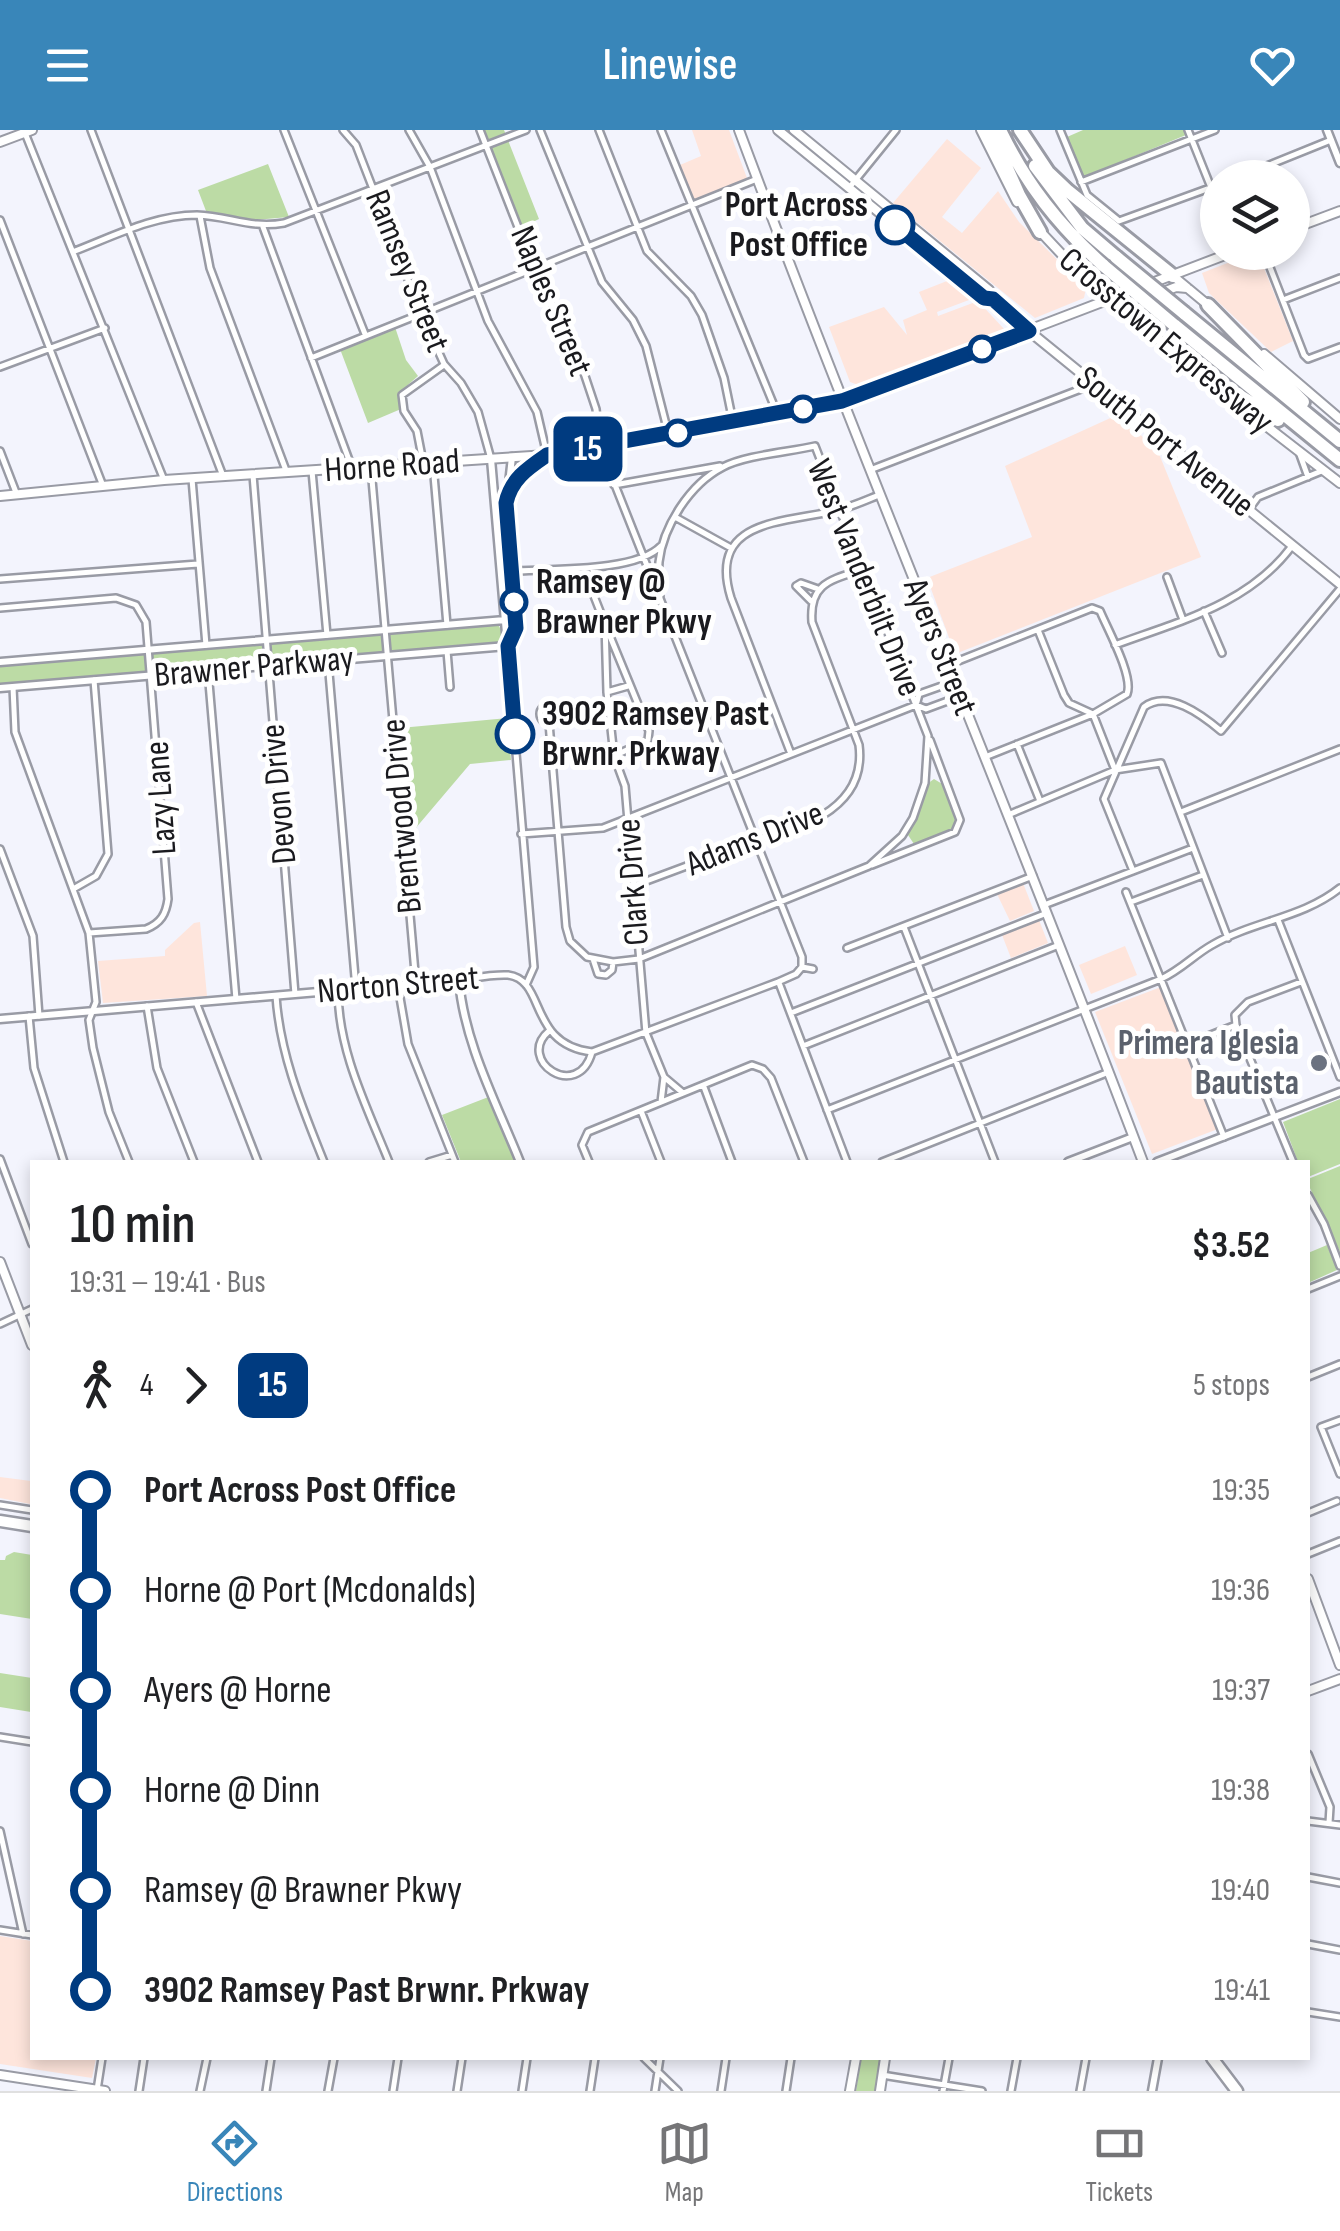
<!DOCTYPE html>
<html lang="en">
<head>
<meta charset="utf-8">
<style>
	body { margin:0; font-family:"Sofia Sans Condensed",sans-serif; background:#f6f6f6; color:#202124; height:100vh; display:flex; flex-direction:column; font-size:38px; white-space:nowrap }
	* { box-sizing:border-box; margin:0 }
	p { font-size:32px; color:#757577 }
	.icon { flex:none; width:55px; height:55px; fill:none; stroke:currentColor; stroke-width:2; stroke-linecap:round; stroke-linejoin:round }
	.map { position:relative; flex:1; overflow:hidden }
	.panel { position:absolute; left:30px; top:1030px; width:1280px; height:900px; display:flex; flex-direction:column; background:#fff; border-radius:0px; box-shadow:0 5px 15px #0003 }
	.panel>* { flex:none }
	.badge { padding:0 20px; border-radius:15px; font-size:35px; line-height:65px }
	.fabs { position:absolute; left:1200px; top:30px; display:grid; gap:20px }
	.fabs a { display:grid; place-items:center; width:110px; height:110px; border-radius:50%; background:#fff; box-shadow:0 5px 15px #0003; font-size:50px }
	.map>.badge { position:absolute; translate:-50% -50%; box-shadow:0 0 0 5px #fff }
	.legs { display:flex; align-items:center; gap:15px; height:110px; padding:0 40px; font-size:32px }
	.legs p { margin-inline-start:auto }
	.headline { display:flex; align-items:center; justify-content:space-between; height:170px; padding:0 40px }
	h1 { font-size:55px; font-weight:600; line-height:75px }
	ul { padding:0 40px; list-style:none }
	li { display:flex; align-items:center; gap:35px; height:100px; font-size:38px }
	li i { display:grid; place-items:center; width:15px; height:100%; margin:0 12px; background:currentColor }
	li i::after { content:''; width:25px; height:25px; margin:-12px; border:8px solid; border-radius:50%; background:#fff }
	li p { margin-inline-start:auto }
	li:first-child i { background:linear-gradient(#0000 50%,currentColor 0) }
	li:last-child i { background:linear-gradient(currentColor 50%,#0000 0) }
	header { display:flex; justify-content:space-between; align-items:center; height:130px; padding:0 40px; background:#3986b9; color:#fff; font-size:45px; font-weight:600 }
	.tabs { display:flex; justify-content:space-around; align-items:center; height:140px; border-top:2px solid #e0e0e0; background:#fff; font-size:28px; color:#757577 }
	.tabs a { display:grid; justify-items:center; gap:5px }
	.tabs .current { color:#3986b9 }
	.map>svg:first-child { display:block }
	.commercial { fill:#fee5dc }
	.green { fill:#bcdba5 }
	.lines { fill:none; stroke-linecap:round; stroke-linejoin:round }
	.minor-casing { stroke:#999ba5; stroke-width:10 }
	.tertiary-casing { stroke:#999ba5; stroke-width:11 }
	.secondary-casing { stroke:#999ba5; stroke-width:12 }
	.primary-casing { stroke:#999ba5; stroke-width:15 }
	.motorway-casing { stroke:#999ba5; stroke-width:18 }
	.minor { stroke:#fff; stroke-width:5 }
	.tertiary { stroke:#fff; stroke-width:6 }
	.secondary { stroke:#fff; stroke-width:8 }
	.primary { stroke:#fff; stroke-width:10 }
	.motorway { stroke:#fff; stroke-width:12 }
	.motorway-bridge-casing { stroke:#999ba5; stroke-width:18; stroke-linecap:butt }
	.motorway-bridge { stroke:#fff; stroke-width:12 }
	.line-1-casing { stroke:#fff; stroke-width:22 }
	.line-1 { stroke:#003b80; stroke-width:15 }
	.stop-1-dot { fill:#fff; stroke:#003b80; stroke-width:5 }
	.worship-dot { fill:#6b7280; stroke:#fff; stroke-width:4 }
	.labels { text-anchor:middle; dominant-baseline:central; stroke-width:10; stroke-linejoin:round; paint-order:stroke }
	.stop-label { font-size:35px; font-weight:bold; fill:#1a1a1e; stroke:#fff; text-anchor:start }
	.street-label { font-size:35px; fill:#1a1a1e; stroke:#fff }
	.worship-label { font-size:35px; font-weight:bold; fill:#5b616d; stroke:#fff; text-anchor:end }
</style>
</head>
<body>
<header><svg class="icon" aria-label="menu" viewBox="0 0 24 24"><path d="M4 6h16M4 12h16M4 18h16"/></svg>Linewise<svg class="icon" aria-label="heart" viewBox="0 0 24 24"><path d="M12 20l-8-8c-3-5 5-10 8-4 3-6 11-1 8 4z"/></svg></header>
<div class="map">
<svg width="1340" height="1961" viewBox="0 0 1340 1961">
	<rect width="100%" height="100%" fill="#f3f4fd"/>
	<!-- commercial -->
	<path class="commercial" d="M 692,0 L 729,0 L 747,48 L 695,71 L 692,68 L 680,35 L 701,26 Z
		M 947,9 L 981,38 L 942,87 L 962,103 L 998,61 L 1019,92 L 1086,158 L 1084,168 L 1035,188 L 893,73 Z
		M 1253,123 L 1258,123 L 1293,211 L 1271,222 L 1209,163 L 1202,143 Z
		M 952,149 L 977,167 L 937,182 L 938,186 L 978,171 L 1005,200 L 861,256 L 850,252 L 829,197 L 884,177 L 907,205 L 903,190 L 927,180 L 919,162 Z
		M 1117,285 L 1157,319 L 1201,427 L 955,524 L 927,448 L 1032,407 L 1005,336 Z
		M 1023,753 L 1034,781 L 1010,791 L 997,764 Z
		M 1039,790 L 1048,813 L 1011,828 L 1002,805 Z
		M 200,792 L 207,866 L 103,873 L 98,831 L 165,826 L 165,820 L 194,793 Z
		M 1125,816 L 1137,845 L 1091,864 L 1079,835 Z
		M 1161,857 L 1218,999 L 1152,1024 L 1095,882 Z
		M 0,1347 L 31,1351 L 30,1374 L 0,1368 Z
		M 0,1806 L 32,1811 L 32,1928 L 96,1928 L 92,1948 L 0,1934 Z"/>
	<!-- green -->
	<path class="green" d="M 483,0 L 504,0 L 539,89 L 522,97 Z
		M 1083,0 L 1184,0 L 1186,5 L 1084,47 L 1067,7 Z
		M 268,34 L 289,87 L 255,90 L 206,81 L 198,60 Z
		M 395,197 L 406,230 L 418,246 L 401,261 L 401,279 L 368,293 L 340,219 Z
		M 497,493 L 503,503 L 497,514 L 0,555 L 0,535 Z
		M 508,588 L 511,630 L 470,634 L 409,706 L 400,598 Z
		M 934,649 L 944,655 L 958,690 L 953,699 L 914,714 L 906,702 L 923,669 L 927,654 Z
		M 491,966 L 516,1032 L 461,1032 L 442,985 Z
		M 1340,969 L 1340,1034 L 1308,1047 L 1308,1032 L 1298,1032 L 1283,992 Z
		M 1340,1036 L 1340,1122 L 1308,1054 L 1308,1049 Z
		M 1327,1115 L 1337,1140 L 1308,1153 L 1308,1123 Z
		M 14,1422 L 32,1425 L 32,1489 L 0,1484 L 0,1430 L 5,1430 L 6,1426 Z
		M 0,1543 L 32,1548 L 31,1582 L 0,1577 Z
		M 861,1928 L 882,1928 L 877,1961 L 856,1961 Z"/>
	<g class="lines">
		<defs>
			<path id="minor" d="M 91,0 L 223,346
				M 284,0 L 365,204
				M 343,0 L 356,15 L 421,183 L 444,234 L 461,253 L 478,282 L 491,329
				M 409,0 L 430,37 L 488,191 L 537,282 L 547,325
				M 480,0 L 534,138 L 578,225 L 596,279 L 600,317 L 802,827 L 802,837
				M 540,0 L 602,152 L 633,190 L 646,216 L 668,302
				M 599,0 L 647,121 L 691,166 L 702,185 L 724,248 L 733,292
				M 661,0 L 777,283
				M 1060,0 L 1087,65 L 1119,91 L 1218,55
				M 1188,0 L 1218,75
				M 25,3 L 164,350
				M 1237,48 L 1331,10
				M 1081,52 L 1215,0
				M 849,58 L 896,0
				M 200,86 L 210,138 L 287,343
				M 0,90 L 103,356
				M 263,97 L 352,338
				M 75,121 C 114,106 154,85 197,85 C 229,86 251,99 284,93 L 526,0
				M 1264,122 L 1304,225 L 1308,229 L 1340,217
				M 1283,170 L 1340,148
				M 311,228 L 757,49
				M 0,237 L 105,198
				M 0,321 L 17,365
				M 1299,322 L 1308,347
				M 423,332 L 417,301 L 404,281 L 402,265 L 444,235
				M 433,334 L 447,495
				M 371,338 L 416,854
				M 870,340 L 1094,254
				M 312,341 L 327,505
				M 253,345 L 295,864
				M 192,349 L 206,515
				M 614,355 L 720,336
				M 1249,379 L 1258,367 L 1324,340
				M 675,387 L 731,418
				M 593,438 L 594,466 L 605,494 L 607,562 L 614,626 L 625,656 L 646,903 L 664,947 L 683,963
				M 502,442 C 541,438 634,444 661,416
				M 1167,447 L 1183,490
				M 0,449 L 198,434
				M 811,471 L 796,456 L 801,453 L 818,459
				M 0,478 L 116,468 L 136,475 L 146,492 L 168,769 C 166,784 161,793 146,799 L 89,803
				M 1204,481 L 1222,523
				M 607,499 L 649,601 L 648,610 L 614,626
				M 1038,500 L 1064,565 L 1069,573 L 1093,584 L 1115,640
				M 1115,515 C 1180,491 1249,474 1292,416
				M 507,516 L 534,837 L 526,855
				M 447,521 L 450,557
				M 328,531 L 356,859
				M 948,535 L 1092,478 L 1100,481 C 1108,500 1134,547 1127,564 L 1093,584 L 985,627
				M 208,541 L 236,869
				M 13,557 L 15,602 L 89,803 L 96,872 L 89,890 L 93,918 L 109,982 L 129,1032
				M 607,562 L 628,556
				M 917,572 L 919,564 L 953,552
				M540 584a9 9 0 1 1 18 0a9 9 0 1 1-18 0Z
				M 549,593 L 566,797 L 570,811 L 587,827 L 613,832 L 639,829 L 869,736 L 902,706 L 913,688 L 925,653 L 928,606 L 815,316 C 789,322 746,325 723,337 C 690,354 663,396 659,432 C 658,445 660,459 660,471
				M 1017,614 L 1040,671
				M 791,624 L 731,468 C 707,390 781,393 834,381 C 849,378 864,371 879,365
				M 1181,682 L 1340,619
				M 1008,685 L 1115,640 L 1161,633 L 1228,808
				M 521,704 L 603,698 L 916,575 L 926,579 L 961,566
				M 0,719 L 33,806 L 39,886
				M 872,735 L 955,702 L 960,690 L 930,610
				M 1133,741 L 1104,669 L 1144,577 C 1168,559 1202,585 1221,601 L 1340,459
				M 633,756 L 823,685 C 849,669 863,646 859,615 L 812,492 C 809,454 830,450 861,440
				M 75,758 L 96,746 L 108,724 L 94,550
				M 1126,762 L 1224,1007
				M 1131,772 L 1203,745
				M 1044,775 L 1193,718
				M 1278,790 L 1340,947
				M 904,797 L 995,1032
				M 847,818 L 1033,746
				M 593,829 L 598,844 L 606,845 L 612,840 L 613,832
				M 802,837 L 813,839
				M 459,850 C 474,848 493,844 508,845 C 547,850 527,914 592,922 L 778,852 L 796,844 L 802,837
				M 779,853 L 847,1032
				M 398,856 L 408,914 L 455,1032
				M 338,860 C 338,921 367,977 389,1032
				M 276,866 C 280,925 302,977 324,1032
				M 196,872 L 258,1032
				M 147,876 L 157,938 L 194,1032
				M 791,883 L 1047,783
				M 29,886 L 34,938 L 64,1032
				M 1236,895 L 1293,1032
				M 549,901 C 515,930 578,973 592,922
				M 1188,914 L 1236,895 L 1235,885 L 1248,872 L 1301,852
				M 803,916 L 1059,815
				M 704,957 L 732,1032
				M 661,972 L 664,947
				M 827,980 L 1161,849 C 1181,840 1194,825 1212,815 C 1253,791 1303,788 1340,758
				M 641,981 L 661,1032
				M 0,1029 L 32,1114
				M 429,1032 L 452,1025
				M 589,1032 L 582,1015 L 588,1002 L 752,935 L 763,939 L 771,948 L 804,1032
				M 882,1032 L 1109,942
				M 1308,1065 L 1324,1094 L 1340,1136
				M 1308,1159 L 1340,1146
				M 0,1194 L 32,1179
				M 1308,1247 L 1340,1234
				M 1340,1290 L 1321,1297 L 1340,1344
				M 0,1375 L 32,1380
				M 1308,1383 L 1337,1371
				M 1308,1424 L 1340,1411
				M 0,1607 L 32,1612
				M 1308,1624 L 1330,1677 L 1329,1693
				M 1308,1691 L 1340,1695
				M 0,1701 L 23,1804
				M 1308,1747 L 1340,1753
				M 0,1800 L 32,1805
				M 1308,1814 L 1340,1820
				M 1308,1882 L 1340,1887
				M 644,1928 L 678,1961
				M 882,1945 L 982,1961
				M 97,1960 L 102,1928
				M 139,1961 L 144,1928
				M 200,1961 L 207,1928
				M 266,1961 L 271,1928
				M 328,1961 L 334,1928
				M 393,1961 L 398,1928
				M 457,1961 L 462,1928
				M 522,1961 L 527,1928
				M 590,1961 L 595,1928
				M 655,1961 L 660,1928
				M 721,1961 L 726,1928
				M 786,1961 L 791,1928
				M 943,1961 L 949,1928
				M 1011,1961 L 1017,1928
				M 1080,1961 L 1086,1928"/>
			<path id="tertiary" d="M 1327,0 L 1340,33
				M 491,329 L 507,515
				M 512,354 L 545,326
				M 507,516 L 516,498 L 506,380 L 512,327
				M 0,532 L 505,490 L 516,498
				M 0,558 L 507,516
				M 0,889 L 459,850 C 464,913 497,974 520,1032
				M 1068,1032 L 1133,1007
				M 1157,1032 L 1340,962
				M 1152,1961 L 1158,1928"/>
			<path id="secondary" d="M 739,0 C 868,346 1013,687 1143,1032
				M 778,0 L 984,168 L 991,168
				M 794,0 L 989,160 L 991,168 L 1029,201 L 1340,454
				M 981,0 L 1017,72
				M 0,12 L 32,0
				M 1038,99 L 1082,146 L 1183,230
				M 1292,99 L 1340,81
				M 1173,146 L 1208,175
				M 1158,164 L 1176,157 L 1187,158
				M 1264,224 L 1340,289
				M 1221,261 L 1340,353
				M 0,366 L 164,350 L 547,325 L 843,271 L 1233,122
				M 0,1132 L 32,1215
				M 1308,1449 L 1340,1535
				M 1308,1561 L 1340,1549
				M 0,1945 L 105,1961
				M 850,1961 L 856,1928
				M 880,1961 L 885,1928"/>
			<path id="primary" d="M 0,1391 L 32,1396
				M 1212,1928 L 1237,1961"/>
			<path id="motorway" d="M 990,0 L 1019,65 L 1040,102
				M 1000,0 C 1026,54 1059,96 1104,136
				M 1020,0 L 1048,42 L 1068,61 L 1173,146
				M 1035,36 L 1082,98 L 1116,127
				M 1208,175 L 1303,272
				M 1184,183 L 1340,311
				M 1174,195 L 1340,330
				M 1183,230 L 1278,290"/>
		</defs>
		<!-- minor casing -->
		<use href="#minor" class="minor-casing"/>
		<!-- tertiary casing -->
		<use href="#tertiary" class="tertiary-casing"/>
		<!-- secondary casing -->
		<use href="#secondary" class="secondary-casing"/>
		<!-- primary casing -->
		<use href="#primary" class="primary-casing"/>
		<!-- motorway casing -->
		<use href="#motorway" class="motorway-casing"/>
		<!-- minor -->
		<use href="#minor" class="minor"/>
		<!-- tertiary -->
		<use href="#tertiary" class="tertiary"/>
		<!-- secondary -->
		<use href="#secondary" class="secondary"/>
		<!-- primary -->
		<use href="#primary" class="primary"/>
		<!-- motorway -->
		<use href="#motorway" class="motorway"/>
		<defs>
			<path id="motorway-bridge" d="M 1116,127 L 1184,183
				M 1104,136 L 1174,195"/>
		</defs>
		<!-- motorway-bridge casing -->
		<use href="#motorway-bridge" class="motorway-bridge-casing"/>
		<!-- motorway-bridge -->
		<use href="#motorway-bridge" class="motorway-bridge"/>
	</g>
	<g class="lines">
		<defs>
			<path id="line-1" d="M 515,604 L 508,516 L 516,498 L 506,373 C 511,349 528,338 547,325 L 842,271 L 1029,201 L 993,169 L 984,168 L 895,95"/>
		</defs>
		<!-- line-1 casing -->
		<use href="#line-1" class="line-1-casing"/>
		<!-- line-1 -->
		<use href="#line-1" class="line-1"/>
	</g>
	<!-- markers -->
	<g class="stop-1-dot">
		<circle cx="895" cy="95" r="18"/>
		<circle cx="982" cy="219" r="12"/>
		<circle cx="803" cy="279" r="12"/>
		<circle cx="678" cy="303" r="12"/>
		<circle cx="514" cy="472" r="12"/>
		<circle cx="515" cy="604" r="18"/>
	</g>
	<circle class="worship-dot" cx="1319" cy="933" r="10"/>
	<g class="labels">
		<!-- stop labels -->
		<g class="stop-label">
			<text x="868" y="75" text-anchor="end">Port Across<tspan x="868" dy="40">Post Office</tspan></text>
			<text x="536" y="452">Ramsey @<tspan x="536" dy="40">Brawner Pkwy</tspan></text>
			<text x="542" y="584">3902 Ramsey Past<tspan x="542" dy="40">Brwnr. Prkway</tspan></text>
		</g>
		<!-- street labels -->
		<g class="street-label">
			<text transform="translate(407 141) rotate(68)">Ramsey Street</text>
			<text transform="translate(551 171) rotate(67)">Naples Street</text>
			<text transform="translate(1166 211) rotate(40)">Crosstown Expressway</text>
			<text transform="translate(1165 312) rotate(39)">South Port Avenue</text>
			<text transform="translate(392 336) rotate(-4)">Horne Road</text>
			<text transform="translate(864 448) rotate(68)">West Vanderbilt Drive</text>
			<text transform="translate(940 517) rotate(68)">Ayers Street</text>
			<text transform="translate(254 537) rotate(-5)">Brawner Parkway</text>
			<text transform="translate(279 664) rotate(-95)">Devon Drive</text>
			<text transform="translate(161 668) rotate(-94)">Lazy Lane</text>
			<text transform="translate(402 686) rotate(-95)">Brentwood Drive</text>
			<text transform="translate(755 709) rotate(-22)">Adams Drive</text>
			<text transform="translate(633 752) rotate(-94)">Clark Drive</text>
			<text transform="translate(398 855) rotate(-5)">Norton Street</text>
		</g>
		<!-- worship labels -->
		<g class="worship-label">
			<text x="1299" y="913">Primera Iglesia<tspan x="1299" dy="40">Bautista</tspan></text>
		</g>
	</g>
</svg>
<div class="fabs">
<a><svg class="icon" aria-label="layers" viewBox="0 0 24 24"><path d="M12 4l9 5-9 5-9-5zM3 14l9 5 9-5"/></svg></a>
</div>
<b class="badge" style="left:588px;top:319px;background:#003b80;color:#fff">15</b>
<section class="panel">
<div class="headline"><div><h1>10 min</h1><p>19:31 – 19:41 · Bus</p></div><b>$3.52</b></div>
<div class="legs"><svg class="icon" aria-label="walk" viewBox="0 0 24 24"><circle cx="13" cy="4" r="2"/><path d="M13 8l-2 6 4 7M11 14l-3 7M7 12l3-4h3l4 4"/></svg>4<svg class="icon" aria-label="forward" viewBox="0 0 24 24"><path d="M9 5l7 7-7 7"/></svg><b class="badge" style="background:#003b80;color:#fff">15</b><p>5 stops</p></div>
<ul>
<li><i style="color:#003b80"></i><b>Port Across Post Office</b><p>19:35</p></li>
<li><i style="color:#003b80"></i><span>Horne @ Port (Mcdonalds)</span><p>19:36</p></li>
<li><i style="color:#003b80"></i><span>Ayers @ Horne</span><p>19:37</p></li>
<li><i style="color:#003b80"></i><span>Horne @ Dinn</span><p>19:38</p></li>
<li><i style="color:#003b80"></i><span>Ramsey @ Brawner Pkwy</span><p>19:40</p></li>
<li><i style="color:#003b80"></i><b>3902 Ramsey Past Brwnr. Prkway</b><p>19:41</p></li>
</ul>
</section>
</div>
<nav class="tabs">
<a class="current"><svg class="icon" aria-label="directions" viewBox="0 0 24 24"><path d="M12 3l9 9-9 9-9-9zM9 14v-3h6M13 9l2 2-2 2"/></svg>Directions</a>
<a><svg class="icon" aria-label="map" viewBox="0 0 24 24"><path d="M3 6l6-2 6 2 6-2v14l-6 2-6-2-6 2zM9 4v14M15 6v14"/></svg>Map</a>
<a><svg class="icon" aria-label="tickets" viewBox="0 0 24 24"><path d="M3 7h18v10H3zM15 7v10"/></svg>Tickets</a>
</nav>
</body>
</html>
